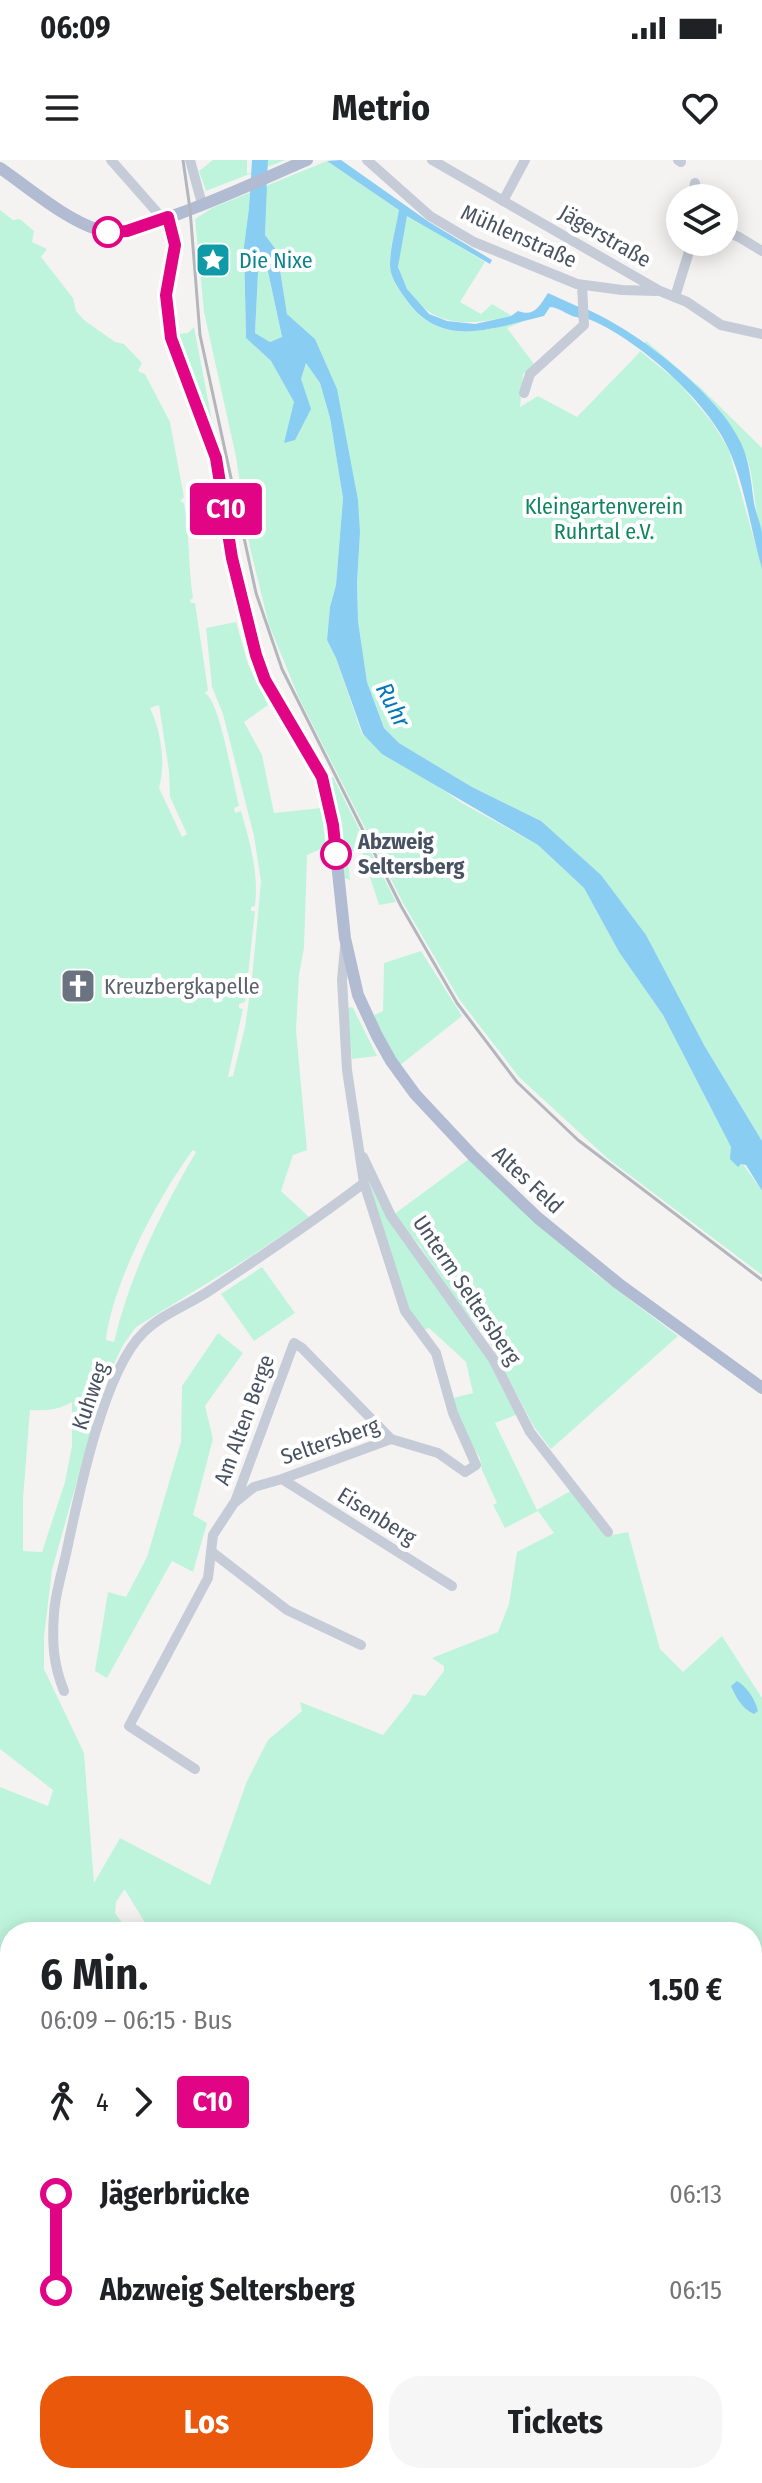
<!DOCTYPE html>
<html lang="de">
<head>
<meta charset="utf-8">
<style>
	body { margin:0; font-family:"Fira Sans Condensed",sans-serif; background:#f6f6f6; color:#202124; height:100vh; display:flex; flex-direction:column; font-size:30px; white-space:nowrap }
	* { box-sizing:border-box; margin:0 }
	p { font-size:26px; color:#757577 }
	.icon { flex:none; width:44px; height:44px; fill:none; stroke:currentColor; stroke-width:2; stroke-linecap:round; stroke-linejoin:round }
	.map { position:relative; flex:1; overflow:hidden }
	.details { position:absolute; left:0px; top:1762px; width:762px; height:562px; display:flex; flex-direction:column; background:#fff; border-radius:32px 32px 0 0; box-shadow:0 4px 20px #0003 }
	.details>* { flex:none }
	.badge { padding:0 16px; border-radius:6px; font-size:28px; line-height:52px }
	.controls { position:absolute; left:666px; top:24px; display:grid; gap:16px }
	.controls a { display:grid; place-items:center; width:72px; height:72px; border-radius:50%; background:#fff; box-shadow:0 4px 20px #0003; font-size:40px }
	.map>.badge { position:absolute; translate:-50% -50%; box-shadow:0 0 0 4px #fff }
	.legs { display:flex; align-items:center; gap:12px; height:88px; padding:0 40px; font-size:26px }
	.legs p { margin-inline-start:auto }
	.headline { display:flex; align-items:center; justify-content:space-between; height:136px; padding:0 40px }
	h1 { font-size:44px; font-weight:700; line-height:60px }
	.button { display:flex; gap:16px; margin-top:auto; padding:16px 40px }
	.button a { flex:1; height:92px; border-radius:32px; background:#ea580c; color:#fff; font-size:32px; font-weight:700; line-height:92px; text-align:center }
	.button a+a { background:#f6f6f6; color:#202124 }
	ul { padding:0 40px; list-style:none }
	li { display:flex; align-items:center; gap:28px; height:96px; font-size:30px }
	li i { display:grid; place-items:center; width:12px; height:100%; margin:0 10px; background:currentColor }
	li i::after { content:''; width:20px; height:20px; margin:-10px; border:6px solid; border-radius:50%; background:#fff }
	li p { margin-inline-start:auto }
	li:first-child i { background:linear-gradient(#0000 50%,currentColor 0) }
	li:last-child i { background:linear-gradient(currentColor 50%,#0000 0) }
	.status { display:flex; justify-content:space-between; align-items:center; height:56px; padding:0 40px; background:#fff; direction:ltr }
	.status svg { height:22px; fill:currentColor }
	header { display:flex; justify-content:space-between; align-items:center; height:104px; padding:0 40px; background:#fff; font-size:36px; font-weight:700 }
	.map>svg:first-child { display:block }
	.green { fill:#bff4dc; fill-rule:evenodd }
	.water { fill:#8acdf3; fill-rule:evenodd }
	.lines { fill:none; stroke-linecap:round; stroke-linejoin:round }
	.stream { stroke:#8acdf3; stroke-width:3 }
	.river { stroke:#8acdf3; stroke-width:16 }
	.minor { stroke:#c5ccd7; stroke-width:10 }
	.major { stroke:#b1bcd2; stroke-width:12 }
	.rail { stroke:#b4b6bd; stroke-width:3 }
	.line-1-casing { stroke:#fff; stroke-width:18 }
	.line-1 { stroke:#e10585; stroke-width:12 }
	.stop-1-dot { fill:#fff; stroke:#e10585; stroke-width:4 }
	.labels { text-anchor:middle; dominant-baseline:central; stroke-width:8; stroke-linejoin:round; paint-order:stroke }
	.street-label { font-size:22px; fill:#485262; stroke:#fff }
	.culture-label { font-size:22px; fill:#0d838f; stroke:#fff; text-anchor:start }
	.park-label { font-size:22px; fill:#10865e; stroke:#fff }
	.stop-label { font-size:22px; font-weight:bold; fill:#485262; stroke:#fff; text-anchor:start }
	.worship-label { font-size:22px; fill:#5b616d; stroke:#fff; text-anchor:start }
	.water-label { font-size:24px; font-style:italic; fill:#0177bc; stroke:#fff }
</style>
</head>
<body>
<div class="status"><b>06:09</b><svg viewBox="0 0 49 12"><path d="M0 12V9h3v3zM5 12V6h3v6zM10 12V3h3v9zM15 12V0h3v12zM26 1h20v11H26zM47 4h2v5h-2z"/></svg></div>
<header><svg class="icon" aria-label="menu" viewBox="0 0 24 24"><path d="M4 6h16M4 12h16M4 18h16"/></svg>Metrio<svg class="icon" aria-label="heart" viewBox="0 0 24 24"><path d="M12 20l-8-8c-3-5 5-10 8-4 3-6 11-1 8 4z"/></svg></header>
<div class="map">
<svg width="762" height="2323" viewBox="0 0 762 2323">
	<rect width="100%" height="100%" fill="#f5f3f2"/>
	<!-- green -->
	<path class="green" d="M 213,0 L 247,0 L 247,14 L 265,7 L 265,0 L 285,0 L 206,31 L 199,11 Z
		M 327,1 L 400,50 C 396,68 387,94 391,112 C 393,122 400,131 406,140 C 434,181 477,175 519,161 L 511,156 C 472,165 435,169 410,133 C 405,126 398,113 398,104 C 398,89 404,71 407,55 L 485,102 L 460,142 L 481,154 L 492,144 L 522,162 L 507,168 L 534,204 L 523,214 L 520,247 L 538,236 L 577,257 L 638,194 L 646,181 L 701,228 L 762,288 L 762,372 C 753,348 755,321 747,298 C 729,251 685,211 644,183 L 640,191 L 676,220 L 691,237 L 712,262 L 729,290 L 762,408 L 762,981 L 704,885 L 541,661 L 472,627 L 399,583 L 384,568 L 367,522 L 358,461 L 357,423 L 360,373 L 315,179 L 287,154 L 277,91 L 265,75 L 267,28 L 251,33 L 244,86 L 246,178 L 271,201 L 294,242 L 306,202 L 320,223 L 330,258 L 343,338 L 336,425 L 330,447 L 327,480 L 336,498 L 362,574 L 462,643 L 538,685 L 584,728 L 619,792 L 663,855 L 731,987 L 762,1031 L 762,1115 L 607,998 L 519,917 L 459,839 L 403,743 L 299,538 L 269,465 L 250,388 L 236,297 L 204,152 L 195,59 L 212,48 Z
		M 0,50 L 13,60 L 20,59 L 34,71 L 32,82 L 47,89 L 41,97 L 73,138 L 76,151 L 84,160 L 115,182 L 124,184 L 142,203 L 138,211 L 145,214 L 170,262 L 184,337 L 180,341 L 184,343 C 190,374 188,406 193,438 L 190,440 L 191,443 L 195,443 L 208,530 L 205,533 C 220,541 233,623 239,646 L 234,648 L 235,653 L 241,651 C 250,682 259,714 255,746 L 251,747 L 251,751 L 255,751 L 245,842 L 239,844 L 239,848 L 243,849 L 228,917 L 233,916 L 245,867 L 252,819 L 261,721 L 254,676 L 223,554 L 212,527 L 206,468 L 236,462 L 248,504 L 268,545 L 244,562 L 262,595 L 274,653 L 321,648 L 326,687 L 307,695 L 304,788 L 299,815 L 296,870 L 307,990 L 293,995 L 281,1031 L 309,1057 L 253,1095 L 136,1167 L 123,1185 L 104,1225 L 52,1410 L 44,1477 L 44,1509 L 84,1593 L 94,1723 L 120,1678 L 210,1725 L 247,1621 L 268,1580 L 302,1551 L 300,1542 L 383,1575 L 410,1541 L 413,1534 L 425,1536 L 444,1511 L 444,1506 L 432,1498 L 498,1472 L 509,1444 L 517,1392 L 554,1373 L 538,1351 L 505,1368 L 493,1345 L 497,1343 L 482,1310 L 480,1298 L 465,1275 L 453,1238 L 473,1233 L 466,1202 L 429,1168 L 423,1170 C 392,1128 382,1068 368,1019 L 486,1192 L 518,1254 L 495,1263 L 537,1350 L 572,1330 L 607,1376 L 628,1372 L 660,1489 L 683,1512 L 722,1476 L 762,1538 L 762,2323 L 0,2323 L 0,2273 L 10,2216 L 10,2314 L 752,2314 L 752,1772 L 10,1772 L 10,2206 L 0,2232 L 0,1627 L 48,1646 L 53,1630 L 0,1589 ZM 159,545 L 169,611 L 170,637 L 187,674 L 182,677 L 159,628 C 166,604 161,570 150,548 ZM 193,990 L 196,992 C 161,1052 130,1114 114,1182 L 106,1180 C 112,1124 159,1035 193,990 ZM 72,1242 L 72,1286 L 65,1322 L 42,1392 L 23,1391 L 23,1339 L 30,1250 C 47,1251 58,1250 72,1242 ZM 124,1730 L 125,1730 L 147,1766 C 130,1770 124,1767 115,1753 L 116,1742 Z
		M 261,103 L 267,107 L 282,178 L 270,182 L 255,173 L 258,113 Z
		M 194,167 L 214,271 L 187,204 L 179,174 L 188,173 Z
		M 333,617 L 396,742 L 379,745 L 361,689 L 347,693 L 350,720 L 344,718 L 335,643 L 329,619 Z
		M 421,791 L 462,856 L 399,906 L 372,856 L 383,851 L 384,803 Z
		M 351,847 L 353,848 L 377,896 L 352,899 L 347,849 Z
		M 473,996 L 592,1111 L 678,1176 L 551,1289 L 534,1267 L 488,1180 L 447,1129 L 420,1086 L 393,1055 Z
		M 262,1107 L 295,1153 L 254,1181 L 221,1134 Z
		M 218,1173 L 243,1193 L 205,1246 L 213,1279 L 193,1355 L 207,1363 L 193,1412 L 172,1401 L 107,1518 L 95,1511 L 108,1432 L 126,1437 L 147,1397 L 181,1282 L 182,1226 Z"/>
	<!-- water -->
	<path class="water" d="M 341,0 L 429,62 L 492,100 L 490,104 L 407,56 L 398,107 L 407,129 L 429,154 L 447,161 L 475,164 L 511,156 L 518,151 C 534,157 539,147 548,133 L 581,148 L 584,158 C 568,158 563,148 550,147 L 544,156 C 492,168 441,191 405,138 C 398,128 390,117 390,105 C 390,87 396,68 399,50 L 327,1 Z
		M 267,27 L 265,75 L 277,91 L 287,154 L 315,179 L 337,229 L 358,340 L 360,373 L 357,423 L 358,461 L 367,522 L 384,568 L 399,583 L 472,627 L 541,661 L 601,715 L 646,775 L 704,885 L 762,981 L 762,1031 L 746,1005 L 741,1004 L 738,1007 L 730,999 L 731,987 L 663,855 L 619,792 L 584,728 L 538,685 L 382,594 L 363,574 L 336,498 L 327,480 L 330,447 L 336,425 L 343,338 L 330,258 L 320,223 L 306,203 L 301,219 L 311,249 L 295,280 L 284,283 L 294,242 L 271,201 L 246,178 L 244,86 L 251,33 ZM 261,104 L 267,107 L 282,177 L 270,182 L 255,173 L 258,113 Z
		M 586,149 C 636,170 718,233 741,283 C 750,302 751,323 754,343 C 756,353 760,362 762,372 C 762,384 762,397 762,409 C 751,371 745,326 729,290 C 708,241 636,177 586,158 Z
		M 737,1521 C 747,1527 755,1539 758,1551 L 754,1554 C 742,1549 736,1537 731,1526 Z"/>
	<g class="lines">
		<!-- stream -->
		<path class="stream" d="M 0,2032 L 10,2026
			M 752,2191 L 762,2194
			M 390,2323 L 394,2314"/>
		<!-- river -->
		<path class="river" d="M 257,51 L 260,0"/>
		<!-- minor -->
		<path class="minor" d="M 111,0 L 163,59
			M 190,0 L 202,44
			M 367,0 L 430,56 L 474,82 L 577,124 L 622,130 L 656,131
			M 432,0 L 660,131 L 687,142 L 721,165 L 762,174
			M 678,0 L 681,2
			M 693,38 L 695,23
			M 503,41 L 525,0
			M 724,71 L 739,77 L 762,91
			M 675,137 L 692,82
			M 524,233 L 530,214 L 584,165 L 582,125
			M 363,997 L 391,1056 L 493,1199 L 530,1272 L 608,1372
			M 282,1319 L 452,1426
			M 235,1342 L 294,1183 L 302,1188 L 391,1279
			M 212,1392 L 287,1450 L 361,1485
			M 64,1531 C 53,1504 52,1482 54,1454 C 55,1434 62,1413 66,1394 C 78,1338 103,1212 143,1173 C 162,1154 188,1145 209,1131 C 262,1096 314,1061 364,1023
			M 195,1609 L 129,1566 L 208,1418 L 213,1375 L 234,1343 L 254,1327 L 282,1319 L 391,1279 L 438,1293 L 465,1312 L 476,1305 L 453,1253 L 436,1193 L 405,1151 L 364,1023 L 347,910 L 342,820 L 345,787
			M 0,2019 L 10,2012"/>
		<!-- major -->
		<path class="major" d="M 0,8 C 29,28 66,60 99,70 C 134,81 268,16 307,0
			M 168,57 L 175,85 L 166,135 L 171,178 L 216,298 L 232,398 L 260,508 L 271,531 L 315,602 L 326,628 L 333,665 L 345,778 L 358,835 L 377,876 L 391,901 L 415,934 L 473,996 L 538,1058 L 619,1124 L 762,1228"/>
		<!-- rail -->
		<path class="rail" d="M 183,0 L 190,49 L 200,175 L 256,433 L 282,509 L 401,746 L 457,843 L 517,922 L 578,980 L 762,1120"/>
	</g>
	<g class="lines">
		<defs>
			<path id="line-1" d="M 108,72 L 127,71 L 168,57 L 175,85 L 166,135 L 171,178 L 216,298 L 232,398 L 256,495 L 265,520 L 322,617 L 333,665 L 336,694"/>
		</defs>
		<!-- line-1 casing -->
		<use href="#line-1" class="line-1-casing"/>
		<!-- line-1 -->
		<use href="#line-1" class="line-1"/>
	</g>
	<!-- icons -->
	<defs>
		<symbol id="sight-square" viewBox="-11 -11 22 22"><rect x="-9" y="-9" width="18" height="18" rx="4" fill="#0f9aa8" stroke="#fff"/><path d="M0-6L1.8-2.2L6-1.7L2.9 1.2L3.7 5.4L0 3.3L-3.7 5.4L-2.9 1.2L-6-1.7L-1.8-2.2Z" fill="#fff"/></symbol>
		<symbol id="church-square" viewBox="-11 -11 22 22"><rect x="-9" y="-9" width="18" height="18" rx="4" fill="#6b7280" stroke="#fff"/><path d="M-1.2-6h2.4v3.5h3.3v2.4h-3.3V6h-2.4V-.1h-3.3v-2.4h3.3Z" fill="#fff"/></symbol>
	</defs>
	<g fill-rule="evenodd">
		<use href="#sight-square" x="193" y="80" width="40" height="40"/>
		<use href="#church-square" x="58" y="806" width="40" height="40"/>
	</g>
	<!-- markers -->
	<g class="stop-1-dot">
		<circle cx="108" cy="72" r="14"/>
		<circle cx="336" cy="694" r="14"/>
	</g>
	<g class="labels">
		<!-- street labels -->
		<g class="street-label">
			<text transform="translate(519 76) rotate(24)">Mühlenstraße</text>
			<text transform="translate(605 76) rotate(30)">Jägerstraße</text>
			<text transform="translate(528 1020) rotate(43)">Altes Feld</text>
			<text transform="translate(467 1130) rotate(56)">Unterm Seltersberg</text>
			<text transform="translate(90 1236) rotate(-71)">Kuhweg</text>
			<text transform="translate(244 1260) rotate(-70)">Am Alten Berge</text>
			<text transform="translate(330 1281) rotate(-19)">Seltersberg</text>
			<text transform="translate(377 1356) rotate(32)">Eisenberg</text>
		</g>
		<!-- culture labels -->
		<g class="culture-label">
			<text x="239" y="100">Die Nixe</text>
		</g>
		<!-- park labels -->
		<g class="park-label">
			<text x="604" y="346">Kleingartenverein<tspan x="604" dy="25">Ruhrtal e.V.</tspan></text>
		</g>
		<!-- stop labels -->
		<g class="stop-label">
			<text x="358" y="681">Abzweig<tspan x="358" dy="25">Seltersberg</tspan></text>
		</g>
		<!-- worship labels -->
		<g class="worship-label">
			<text x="104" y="826">Kreuzbergkapelle</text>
		</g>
		<!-- water labels -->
		<g class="water-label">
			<text transform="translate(393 545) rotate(63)">Ruhr</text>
		</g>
	</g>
</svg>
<div class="controls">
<a><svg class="icon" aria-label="layers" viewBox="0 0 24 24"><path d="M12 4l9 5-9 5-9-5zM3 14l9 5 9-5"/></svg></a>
</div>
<b class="badge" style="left:226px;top:349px;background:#e10585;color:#fff">C10</b>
<section class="details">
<div class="headline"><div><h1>6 Min.</h1><p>06:09 – 06:15 · Bus</p></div><b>1.50 €</b></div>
<div class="legs"><svg class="icon" aria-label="walk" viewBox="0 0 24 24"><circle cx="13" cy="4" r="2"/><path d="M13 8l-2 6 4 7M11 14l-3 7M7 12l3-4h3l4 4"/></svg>4<svg class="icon" aria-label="forward" viewBox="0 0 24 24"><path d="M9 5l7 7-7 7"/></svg><b class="badge" style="background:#e10585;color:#fff">C10</b></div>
<ul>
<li><i style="color:#e10585"></i><b>Jägerbrücke</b><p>06:13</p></li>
<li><i style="color:#e10585"></i><b>Abzweig Seltersberg</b><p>06:15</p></li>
</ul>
<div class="button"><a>Los</a><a>Tickets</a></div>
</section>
</div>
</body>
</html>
